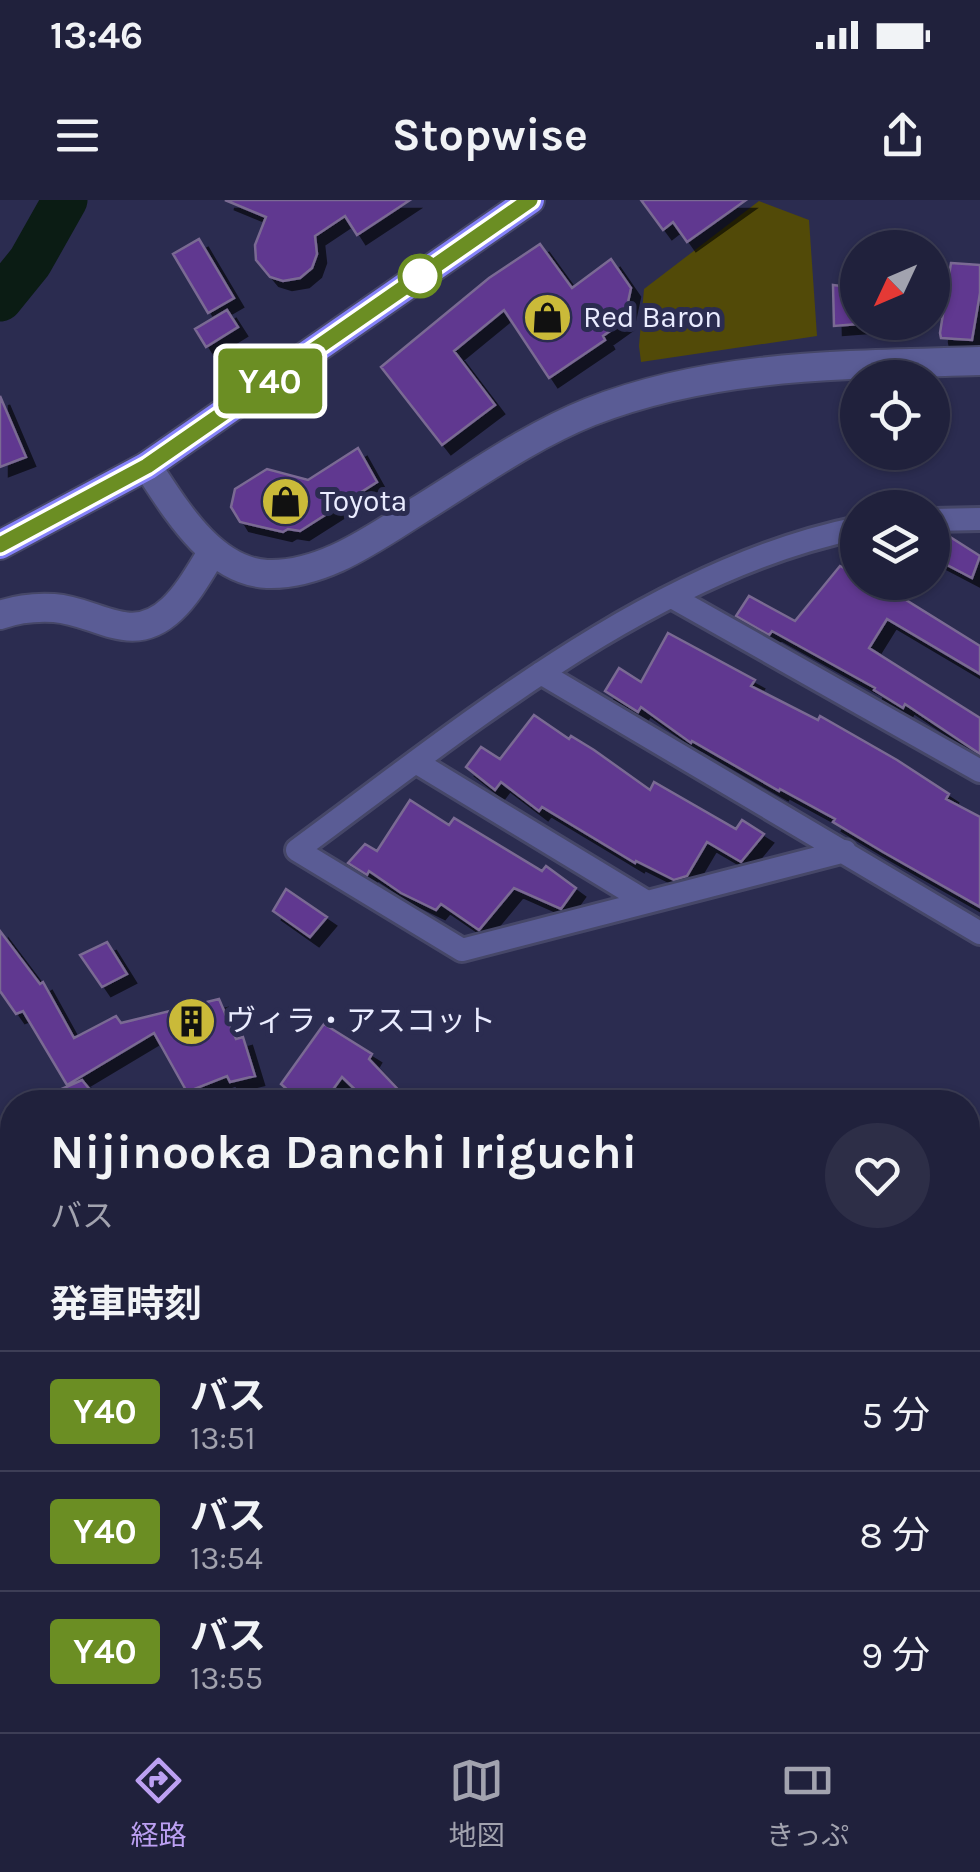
<!DOCTYPE html>
<html lang="ja">
<head>
<meta charset="utf-8">
<style>
	body { margin:0; font-family:Karla,"Noto Sans JP",sans-serif; background:#2d2e47; color:#f1f3f6; height:100vh; display:flex; flex-direction:column; font-size:38px; white-space:nowrap }
	* { box-sizing:border-box; margin:0 }
	p { font-size:32px; color:#a2a3af }
	.icon { flex:none; width:55px; height:55px; fill:none; stroke:currentColor; stroke-width:2; stroke-linecap:round; stroke-linejoin:round }
	.map { position:relative; flex:1; overflow:hidden }
	.sheet { position:absolute; left:0px; top:890px; width:980px; height:642px; display:flex; flex-direction:column; background:#20213c; border-radius:40px 40px 0 0; box-shadow:0 2px 8px #0004,0 0 0 2px #3d3e56 }
	.sheet>* { flex:none }
	.badge { padding:0 20px; border-radius:8px; font-size:35px; line-height:65px }
	.needle { width:65px; rotate:226deg }
	.buttons { position:absolute; left:840px; top:30px; display:grid; gap:20px }
	.buttons a { display:grid; place-items:center; width:110px; height:110px; border-radius:50%; background:#20213c; box-shadow:0 2px 8px #0004,0 0 0 2px #3d3e56; font-size:50px }
	.map>.badge { position:absolute; translate:-50% -50%; box-shadow:0 0 0 5px #fff }
	h2 { padding:0 50px; font-size:38px; line-height:90px }
	.round { display:grid; place-items:center; flex:none; width:105px; height:105px; border-radius:52px; background:#2d2e47 }
	.summary { display:flex; align-items:center; justify-content:space-between; height:170px; padding:0 50px }
	h1 { font-size:48px; font-weight:700; line-height:75px }
	ul { padding:0; list-style:none }
	li { display:flex; align-items:center; gap:30px; height:120px; padding:0 50px; border-top:2px solid #3d3e56 }
	li div { flex:1 }
	li b { display:block; font-size:38px }
	li em { font-style:normal }
	li .badge { min-width:110px; font-weight:700; text-align:center }
	.status { display:flex; justify-content:space-between; align-items:center; height:70px; padding:0 50px; background:#20213c; direction:ltr }
	.status svg { height:28px; fill:currentColor }
	header { display:flex; justify-content:space-between; align-items:center; height:130px; padding:0 50px; background:#20213c; font-size:45px; font-weight:700 }
	.menu { display:flex; justify-content:space-around; align-items:center; height:140px; border-top:2px solid #3d3e56; background:#20213c; font-size:28px; color:#a2a3af }
	.menu a { display:grid; justify-items:center; gap:5px }
	.menu .active { color:#bca0f2 }
	.map>svg:first-child { display:block }
	.green { fill:#524a08 }
	.lines { fill:none; stroke-linecap:round; stroke-linejoin:round }
	.river { stroke:#0b1c14; stroke-width:45 }
	.building { fill:#603790; stroke:#7a6a93; stroke-width:2.5; filter:url(#shadow) }
	.minor-casing { stroke:#464768; stroke-width:28 }
	.tertiary-casing { stroke:#464768; stroke-width:32 }
	.primary-casing { stroke:#464768; stroke-width:32 }
	.minor { stroke:#5a5c95; stroke-width:22 }
	.tertiary { stroke:#5a5c95; stroke-width:28 }
	.primary { stroke:#8582f9; stroke-width:28 }
	.line-casing { stroke:#fff; stroke-width:22 }
	.line { stroke:#6b8e23; stroke-width:15 }
	.stop-dot { fill:#fff; stroke:#6b8e23; stroke-width:5 }
	.labels { text-anchor:middle; dominant-baseline:central; stroke-width:10; stroke-linejoin:round; paint-order:stroke }
	.poi-label { font-size:30px; fill:#eaecff; stroke:#2b2c50; text-anchor:start }
</style>
</head>
<body>
<div class="status"><b>13:46</b><svg viewBox="0 0 49 12"><path d="M0 12V9h3v3zM5 12V6h3v6zM10 12V3h3v9zM15 12V0h3v12zM26 1h20v11H26zM47 4h2v5h-2z"/></svg></div>
<header><svg class="icon" aria-label="menu" viewBox="0 0 24 24"><path d="M4 6h16M4 12h16M4 18h16"/></svg>Stopwise<svg class="icon" aria-label="share" viewBox="0 0 24 24"><path d="M12 15V3M7 8l5-5 5 5M5 13v7h14v-7"/></svg></header>
<div class="map">
<svg width="980" height="1532" viewBox="0 0 980 1532">
	<defs>
		<filter id="shadow"><feDropShadow dx="9" dy="9" stdDeviation="0" flood-color="#0009"/></filter>
	</defs>
	<rect width="100%" height="100%" fill="#2b2c50"/>
	<!-- green -->
	<path class="green" d="M 759,1 L 809,20 L 817,136 L 641,162 L 639,146 L 644,89 Z"/>
	<g class="lines">
		<!-- river -->
		<path class="river" d="M 0,99 L 30,62 L 65,0"/>
	</g>
	<!-- building -->
	<path class="building" d="M 225,0 L 410,0 L 357,35 L 345,16 L 315,36 L 317,54 L 312,68 L 300,78 L 283,81 L 270,77 L 256,60 L 255,45 L 266,17 Z
		M 641,0 L 746,0 L 687,42 L 673,22 L 663,30 Z
		M 199,39 L 234,98 L 208,113 L 173,54 Z
		M 540,44 L 572,88 L 611,59 L 631,88 L 624,121 L 603,136 L 605,140 L 549,178 L 504,110 L 454,151 L 495,205 L 442,245 L 381,167 L 489,78 Z
		M 951,63 L 980,65 L 980,93 L 972,140 L 941,138 L 940,133 Z
		M 833,85 L 858,88 L 858,124 L 834,126 Z
		M 227,110 L 238,127 L 206,147 L 195,129 Z
		M 0,196 L 26,257 L 0,267 Z
		M 358,248 L 377,282 L 300,331 L 288,329 L 283,332 L 240,322 L 231,307 L 235,289 L 267,269 L 308,280 Z
		M 947,335 L 980,356 L 972,378 L 932,357 Z
		M 840,366 L 858,375 L 858,382 L 870,382 L 883,390 L 885,387 L 980,446 L 980,474 L 887,419 L 869,448 L 980,518 L 980,554 L 905,504 L 903,508 L 874,490 L 875,488 L 772,431 L 769,435 L 736,416 L 749,396 L 795,421 Z
		M 668,433 L 755,480 L 751,486 L 818,520 L 820,516 L 897,560 L 949,594 L 946,599 L 980,617 L 980,707 L 883,652 L 833,622 L 835,619 L 780,589 L 779,591 L 692,541 L 691,543 L 641,507 L 638,512 L 605,491 L 619,468 L 641,482 Z
		M 534,515 L 569,539 L 571,536 L 594,550 L 650,590 L 654,582 L 736,629 L 742,620 L 764,634 L 741,662 L 707,642 L 687,676 L 674,680 L 636,661 L 635,663 L 542,607 L 539,611 L 501,582 L 495,590 L 466,567 L 481,547 L 500,559 Z
		M 410,600 L 449,625 L 454,618 L 542,671 L 546,666 L 576,688 L 561,709 L 514,688 L 479,730 L 441,704 L 436,710 L 401,693 L 369,671 L 367,675 L 348,663 L 365,644 L 377,651 Z
		M 286,689 L 327,717 L 310,737 L 273,711 Z
		M 0,731 L 40,784 L 43,782 L 74,838 L 116,816 L 121,823 L 219,799 L 236,839 L 243,837 L 255,876 L 230,882 L 227,876 L 187,892 L 154,833 L 67,885 L 23,811 L 16,814 L 0,791 Z
		M 107,742 L 127,774 L 102,787 L 80,755 Z
		M 324,824 L 372,854 L 369,859 L 410,902 L 368,902 L 342,877 L 324,902 L 301,902 L 281,884 Z
		M 82,880 L 100,902 L 32,902 Z"/>
	<g class="lines">
		<defs>
			<path id="minor" d="M 932,320 L 980,319
				M 672,397 L 980,571
				M 541,473 L 980,733
				M 416,562 L 645,701
				M 845,651 L 462,750 L 297,650 C 463,528 652,370 858,328
				M 968,1042 L 980,1051
				M 0,1149 L 12,1156
				M 968,1191 L 980,1172
				M 968,1345 L 980,1328
				M 327,1520 L 337,1532
				M 537,1520 L 554,1532
				M 45,1532 L 49,1520
				M 703,1532 L 711,1520
				M 835,1532 L 843,1520"/>
			<path id="tertiary" d="M 147,266 C 175,308 211,371 267,374 C 323,376 374,338 419,310 C 474,276 530,236 590,212 C 714,163 849,165 980,161
				M 0,415 C 17,409 37,407 54,408 C 98,411 131,448 172,409 C 189,393 201,370 213,351"/>
			<path id="primary" d="M 0,345 L 147,266 L 530,0"/>
		</defs>
		<!-- minor casing -->
		<use href="#minor" class="minor-casing"/>
		<!-- tertiary casing -->
		<use href="#tertiary" class="tertiary-casing"/>
		<!-- primary casing -->
		<use href="#primary" class="primary-casing"/>
		<!-- minor -->
		<use href="#minor" class="minor"/>
		<!-- tertiary -->
		<use href="#tertiary" class="tertiary"/>
		<!-- primary -->
		<use href="#primary" class="primary"/>
	</g>
	<g class="lines">
		<defs>
			<path id="line" d="M 0,345 L 147,266 L 530,0"/>
		</defs>
		<!-- line casing -->
		<use href="#line" class="line-casing"/>
		<!-- line -->
		<use href="#line" class="line"/>
	</g>
	<!-- icons -->
	<defs>
		<symbol id="shop-disc" viewBox="-11 -11 22 22"><circle r="9.5" fill="#caba39" stroke="#2b2c50"/><path d="M-5-2.5h2.3a2.7 3.5 0 0 1 5.4 0H5L5.5 6h-11ZM-1.5-2.5h3a1.5 2.3 0 0 0-3 0Z" fill="#111"/></symbol>
		<symbol id="building-disc" viewBox="-11 -11 22 22"><circle r="9.5" fill="#caba39" stroke="#2b2c50"/><path d="M-4-6H4V6H1V3H-1V6H-4ZM-2.5-4.3h1.7v1.8h-1.7ZM.8-4.3h1.7v1.8H.8ZM-2.5-1h1.7V.8h-1.7ZM.8-1h1.7V.8H.8Z" fill="#111"/></symbol>
	</defs>
	<g fill-rule="evenodd">
		<use href="#shop-disc" x="520" y="90" width="55" height="55"/>
		<use href="#shop-disc" x="258" y="274" width="55" height="55"/>
		<use href="#building-disc" x="164" y="794" width="55" height="55"/>
	</g>
	<!-- markers -->
	<circle class="stop-dot" cx="420" cy="76" r="20"/>
	<g class="labels">
		<!-- poi labels -->
		<g class="poi-label">
			<text x="583" y="117">Red Baron</text>
			<text x="320" y="301">Toyota</text>
			<text x="226" y="821">ヴィラ・アスコット</text>
		</g>
	</g>
</svg>
<div class="buttons">
<a><svg class="needle" viewBox="-14 -14 28 28"><path d="M0-13l5 13h-10z" fill="#e53935"/><path d="M0 13l5-13h-10z" fill="#a2a3af"/></svg></a>
<a><svg class="icon" aria-label="locate" viewBox="0 0 24 24"><circle cx="12" cy="12" r="6"/><path d="M12 2v4M12 18v4M2 12h4M18 12h4"/></svg></a>
<a><svg class="icon" aria-label="layers" viewBox="0 0 24 24"><path d="M12 4l9 5-9 5-9-5zM3 14l9 5 9-5"/></svg></a>
</div>
<b class="badge" style="left:270px;top:181px;background:#6b8e23;color:#fff">Y40</b>
<section class="sheet">
<div class="summary"><div><h1>Nijinooka Danchi Iriguchi</h1><p>バス</p></div><a class="round"><svg class="icon" aria-label="heart" viewBox="0 0 24 24"><path d="M12 20l-8-8c-3-5 5-10 8-4 3-6 11-1 8 4z"/></svg></a></div>
<h2>発車時刻</h2>
<ul>
<li><span class="badge" style="background:#6b8e23;color:#fff">Y40</span><div><b>バス</b><p>13:51</p></div><em>5 分</em></li>
<li><span class="badge" style="background:#6b8e23;color:#fff">Y40</span><div><b>バス</b><p>13:54</p></div><em>8 分</em></li>
<li><span class="badge" style="background:#6b8e23;color:#fff">Y40</span><div><b>バス</b><p>13:55</p></div><em>9 分</em></li>
</ul>
</section>
</div>
<nav class="menu">
<a class="active"><svg class="icon" aria-label="directions" viewBox="0 0 24 24"><path d="M12 3l9 9-9 9-9-9zM9 14v-3h6M13 9l2 2-2 2"/></svg>経路</a>
<a><svg class="icon" aria-label="map" viewBox="0 0 24 24"><path d="M3 6l6-2 6 2 6-2v14l-6 2-6-2-6 2zM9 4v14M15 6v14"/></svg>地図</a>
<a><svg class="icon" aria-label="tickets" viewBox="0 0 24 24"><path d="M3 7h18v10H3zM15 7v10"/></svg>きっぷ</a>
</nav>
</body>
</html>
